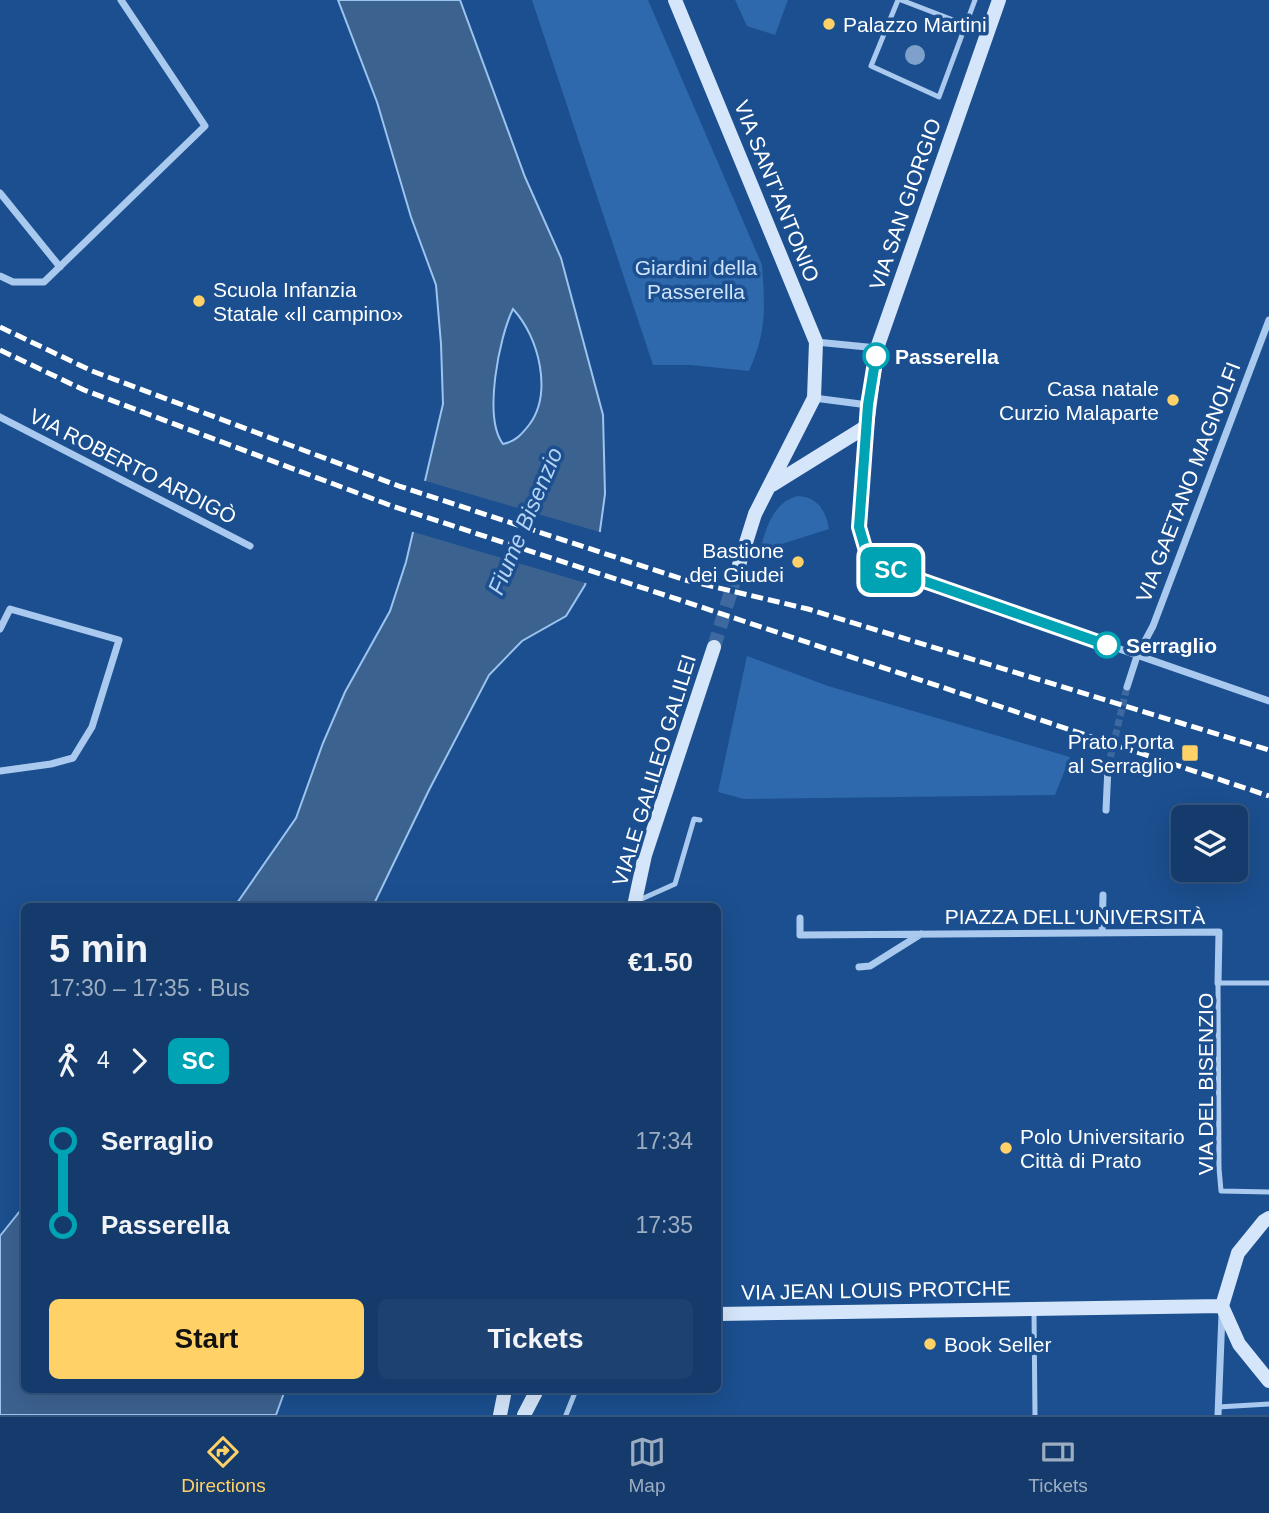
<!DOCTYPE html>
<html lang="en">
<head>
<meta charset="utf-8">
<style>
	body { margin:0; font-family:Helvetica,sans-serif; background:#1d4271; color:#f1f3f6; height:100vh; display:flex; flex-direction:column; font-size:26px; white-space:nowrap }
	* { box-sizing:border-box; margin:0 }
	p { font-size:23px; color:#9dadc1 }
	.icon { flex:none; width:38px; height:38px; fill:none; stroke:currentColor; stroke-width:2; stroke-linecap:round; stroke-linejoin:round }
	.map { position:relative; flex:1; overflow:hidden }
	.side { position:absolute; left:21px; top:903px; width:700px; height:490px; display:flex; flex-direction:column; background:#143b6b; border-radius:10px; box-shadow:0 7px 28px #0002,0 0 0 2px #33557e }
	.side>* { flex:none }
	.badge { padding:0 14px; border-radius:10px; font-size:24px; line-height:46px }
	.controls { position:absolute; left:1171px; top:805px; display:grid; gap:14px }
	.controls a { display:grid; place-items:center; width:77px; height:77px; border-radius:10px; background:#143b6b; box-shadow:0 7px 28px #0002,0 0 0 2px #33557e; font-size:35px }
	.map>.badge { position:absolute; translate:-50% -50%; box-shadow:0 0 0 4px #fff }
	.legs { display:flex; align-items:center; gap:10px; height:77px; padding:0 28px; font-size:23px }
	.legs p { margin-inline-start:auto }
	.head { display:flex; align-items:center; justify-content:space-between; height:119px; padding:0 28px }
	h1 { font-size:38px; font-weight:600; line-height:52px }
	.primary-button { display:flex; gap:14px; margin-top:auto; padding:14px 28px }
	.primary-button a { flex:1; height:80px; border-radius:10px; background:#ffd166; color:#111; font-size:28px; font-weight:600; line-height:80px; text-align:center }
	.primary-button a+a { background:#1d4271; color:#f1f3f6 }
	ul { padding:0 28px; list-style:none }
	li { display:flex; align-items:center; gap:24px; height:84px; font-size:26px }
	li i { display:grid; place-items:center; width:10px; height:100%; margin:0 9px; background:currentColor }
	li i::after { content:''; width:18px; height:18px; margin:-9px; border:5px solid; border-radius:50%; background:#143b6b }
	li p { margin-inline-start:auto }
	li:first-child i { background:linear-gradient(#0000 50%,currentColor 0) }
	li:last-child i { background:linear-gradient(currentColor 50%,#0000 0) }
	.tabs { display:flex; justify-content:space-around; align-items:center; height:98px; border-top:2px solid #33557e; background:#143b6b; font-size:19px; color:#9dadc1 }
	.tabs a { display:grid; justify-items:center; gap:4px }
	.tabs .current { color:#ffd166 }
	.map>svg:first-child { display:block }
	.green { fill:#2e69ad }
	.water { fill:#3c6290; stroke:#9cc4f0; stroke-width:2; fill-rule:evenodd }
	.pier { fill:#1b4f8f }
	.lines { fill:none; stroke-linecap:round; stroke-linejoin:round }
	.street-tunnel { stroke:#3d69a0; stroke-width:7; stroke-dasharray:7 3.5; stroke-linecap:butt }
	.secondary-tunnel { stroke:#3d69a0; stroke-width:14; stroke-dasharray:14 7; stroke-linecap:butt }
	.lane { stroke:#a9c9ee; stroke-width:5 }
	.street { stroke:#a9c9ee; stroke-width:7 }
	.secondary { stroke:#d6e6fa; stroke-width:14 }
	.rail { stroke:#fff; stroke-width:5; stroke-dasharray:12 5; stroke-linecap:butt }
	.tree { fill:#7ea0ca }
	.line-1-casing { stroke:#fff; stroke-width:16 }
	.line-1 { stroke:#00a3b4; stroke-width:10 }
	.poi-dot { fill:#ffd166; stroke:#1b4f8f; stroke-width:2.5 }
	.stop-1-dot { fill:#fff; stroke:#00a3b4; stroke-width:3.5 }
	.labels { text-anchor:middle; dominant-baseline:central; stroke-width:7; stroke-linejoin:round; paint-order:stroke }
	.poi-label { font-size:21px; fill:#fff; stroke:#1b4f8f; text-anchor:start }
	.street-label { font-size:21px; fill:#fff; stroke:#1b4f8f }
	.park-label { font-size:21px; fill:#cfe3fa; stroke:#1b4f8f }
	.stop-label { font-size:21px; font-weight:bold; fill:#fff; stroke:#1b4f8f; text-anchor:start }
	.water-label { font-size:23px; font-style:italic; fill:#b5d3f5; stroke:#1b4f8f }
</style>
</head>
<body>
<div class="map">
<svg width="1269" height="1415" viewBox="0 0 1269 1415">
	<rect width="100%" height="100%" fill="#1b4f8f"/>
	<!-- green -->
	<path class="green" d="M 532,0 L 648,0 L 762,265 C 765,308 767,331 749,371 L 691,365 L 653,365 Z
		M 735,0 L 788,0 L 775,35 L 747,26 Z
		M 798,496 C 818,497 826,511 829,529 L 760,551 C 766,528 773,502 798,496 Z
		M 747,656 L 828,686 L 1070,757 L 1055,795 L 744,799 L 718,792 Z"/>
	<!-- water -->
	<path class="water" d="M 338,0 L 460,0 L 525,177 L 561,258 L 603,415 L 605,494 L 599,538 L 585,585 L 566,616 L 522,641 L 489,675 L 429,790 L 373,906 L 235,906 L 296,818 L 323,743 L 345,692 L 390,611 L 406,562 L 443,404 L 441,344 L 436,285 L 411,217 L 377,102 ZM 513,309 C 539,337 553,393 529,425 C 522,434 515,442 503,444 C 483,418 499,337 513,309 Z
		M 24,1206 L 24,1390 L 285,1390 L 276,1415 L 0,1415 L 0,1236 Z"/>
	<!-- pier -->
	<path class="pier" d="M 422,480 L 603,533 L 589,584 L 410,531 Z"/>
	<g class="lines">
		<!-- street-tunnel -->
		<path class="street-tunnel" d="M 1108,767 L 1127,687"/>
		<!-- secondary-tunnel -->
		<path class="secondary-tunnel" d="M 714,647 L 739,565"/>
		<!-- lane -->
		<path class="lane" d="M 898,0 L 871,66 L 939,97 L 975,0
			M 901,0 L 987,33
			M 637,901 L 675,884 L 694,819 L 700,820
			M 1269,983 L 1218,983 L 1219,1168 L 1221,1191 L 1269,1192
			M 1034,1312 L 1035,1415
			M 1218,1407 L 1269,1404
			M 566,1415 L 576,1390"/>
		<!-- street -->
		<path class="street" d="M 0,193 L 60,267
			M 0,276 L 13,282 L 44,282 L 205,126 L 121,0
			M 816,342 L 877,348
			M 814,398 L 868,405
			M 0,417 L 250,546
			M 867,426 L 859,527 L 866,551 L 881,566 L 1269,701
			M 0,629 L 10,609 L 119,640 L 92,727 L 73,758 L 51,764 L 0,771
			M 1127,687 L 1137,656 L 1153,626 L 1269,320
			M 1106,810 L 1108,767
			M 800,918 L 800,935 L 1219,932 L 1218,983
			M 1102,933 L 1103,895
			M 859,967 L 870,966 L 921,934
			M 1218,1415 L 1222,1314"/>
		<!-- secondary -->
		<path class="secondary" d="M 675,0 L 816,342 L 814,398 L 755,514 L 739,565
			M 772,485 L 867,426 L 877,348 L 999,0
			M 634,906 L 645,855 L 714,647
			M 1269,1218 L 1264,1221 L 1238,1253 L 1222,1306 L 1239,1344 L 1269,1381
			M 718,1314 L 1222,1306
			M 500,1415 L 505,1390
			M 524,1415 L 537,1390"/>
		<!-- rail -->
		<path class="rail" d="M 0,327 L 92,371 L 399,486 L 685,580 L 808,609 L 1269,750
			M 0,350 L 84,390 L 392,506 L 680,600 L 1269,796"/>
	</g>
	<!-- trees -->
	<circle class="tree" cx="915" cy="55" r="10"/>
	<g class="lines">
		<defs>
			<path id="line-1" d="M 876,356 L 868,405 L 859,527 L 866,551 L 881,566 L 1107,645"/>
		</defs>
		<!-- line-1 casing -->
		<use href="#line-1" class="line-1-casing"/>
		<!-- line-1 -->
		<use href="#line-1" class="line-1"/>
	</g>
	<!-- markers -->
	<g class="poi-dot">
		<circle cx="829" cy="24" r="7"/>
		<circle cx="199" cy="301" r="7"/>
		<circle cx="1173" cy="400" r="7"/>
		<circle cx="798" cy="562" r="7"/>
		<rect x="1181" y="744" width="18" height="18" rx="3.5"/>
		<circle cx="1006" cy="1148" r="7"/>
		<circle cx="930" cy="1344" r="7"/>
	</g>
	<g class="stop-1-dot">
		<circle cx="876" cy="356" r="12"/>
		<circle cx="1107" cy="645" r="12"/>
	</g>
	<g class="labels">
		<!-- poi labels -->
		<g class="poi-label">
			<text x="843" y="24">Palazzo Martini</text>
			<text x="213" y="289">Scuola Infanzia<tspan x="213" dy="24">Statale «Il campino»</tspan></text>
			<text x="1159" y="388" text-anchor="end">Casa natale<tspan x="1159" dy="24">Curzio Malaparte</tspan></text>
			<text x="784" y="550" text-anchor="end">Bastione<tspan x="784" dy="24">dei Giudei</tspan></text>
			<text x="1174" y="741" text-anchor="end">Prato Porta<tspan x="1174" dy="24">al Serraglio</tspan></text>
			<text x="1020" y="1136">Polo Universitario<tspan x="1020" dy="24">Città di Prato</tspan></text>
			<text x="944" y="1344">Book Seller</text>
		</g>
		<!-- street labels -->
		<g class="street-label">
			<text transform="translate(777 191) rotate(68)">VIA SANT'ANTONIO</text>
			<text transform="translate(905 204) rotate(-71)">VIA SAN GIORGIO</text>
			<text transform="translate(133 466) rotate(27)">VIA ROBERTO ARDIGÒ</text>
			<text transform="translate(1188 482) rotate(-69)">VIA GAETANO MAGNOLFI</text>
			<text transform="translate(654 770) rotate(-73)">VIALE GALILEO GALILEI</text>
			<text x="1075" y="916">PIAZZA DELL'UNIVERSITÀ</text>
			<text transform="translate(1205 1084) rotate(-90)">VIA DEL BISENZIO</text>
			<text transform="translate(876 1290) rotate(-1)">VIA JEAN LOUIS PROTCHE</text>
		</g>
		<!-- park labels -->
		<g class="park-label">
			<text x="696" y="267">Giardini della<tspan x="696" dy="24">Passerella</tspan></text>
		</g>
		<!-- stop labels -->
		<g class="stop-label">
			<text x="895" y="356">Passerella</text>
			<text x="1126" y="645">Serraglio</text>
		</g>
		<!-- water labels -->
		<g class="water-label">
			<text transform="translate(525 521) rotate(-67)">Fiume Bisenzio</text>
		</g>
	</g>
</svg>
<div class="controls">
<a><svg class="icon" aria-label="layers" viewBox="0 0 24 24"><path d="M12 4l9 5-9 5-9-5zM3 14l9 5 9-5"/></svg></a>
</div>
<b class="badge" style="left:891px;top:570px;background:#00a3b4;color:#fff">SC</b>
<section class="side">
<div class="head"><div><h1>5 min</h1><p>17:30 – 17:35 · Bus</p></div><b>€1.50</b></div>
<div class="legs"><svg class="icon" aria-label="walk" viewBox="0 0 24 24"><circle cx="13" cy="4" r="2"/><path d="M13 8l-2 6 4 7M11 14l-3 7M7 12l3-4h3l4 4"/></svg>4<svg class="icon" aria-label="forward" viewBox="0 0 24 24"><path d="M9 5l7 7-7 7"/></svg><b class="badge" style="background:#00a3b4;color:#fff">SC</b></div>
<ul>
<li><i style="color:#00a3b4"></i><b>Serraglio</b><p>17:34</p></li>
<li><i style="color:#00a3b4"></i><b>Passerella</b><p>17:35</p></li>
</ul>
<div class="primary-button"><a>Start</a><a>Tickets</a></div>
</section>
</div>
<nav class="tabs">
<a class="current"><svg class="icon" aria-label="directions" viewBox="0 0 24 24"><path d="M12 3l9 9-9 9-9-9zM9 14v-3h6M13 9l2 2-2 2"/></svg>Directions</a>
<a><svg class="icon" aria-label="map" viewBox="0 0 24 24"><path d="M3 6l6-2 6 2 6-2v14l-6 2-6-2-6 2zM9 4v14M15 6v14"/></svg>Map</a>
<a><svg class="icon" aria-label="tickets" viewBox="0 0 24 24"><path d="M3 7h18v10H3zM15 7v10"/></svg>Tickets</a>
</nav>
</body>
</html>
